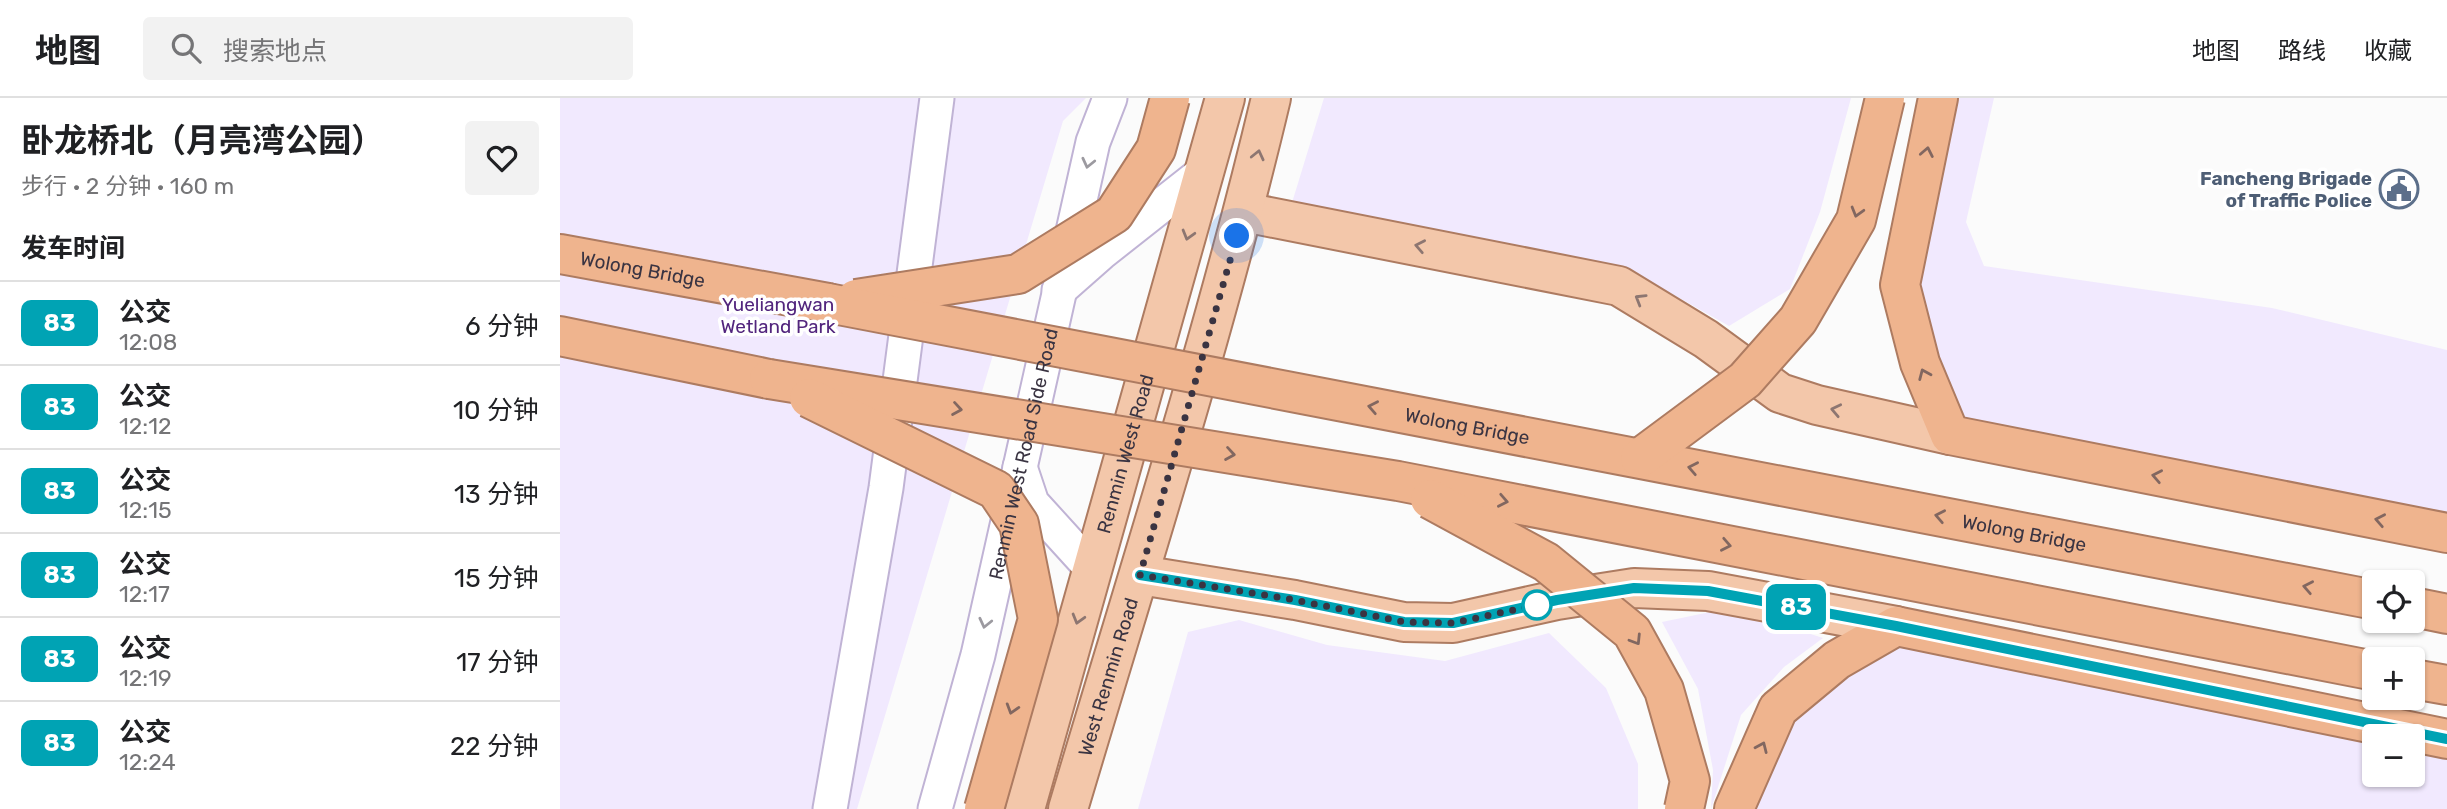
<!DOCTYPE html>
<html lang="zh">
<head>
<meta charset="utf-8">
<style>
	body { margin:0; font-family:Rubik,"Noto Sans SC",sans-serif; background:#f2f2f2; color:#202124; height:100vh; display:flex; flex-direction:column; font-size:26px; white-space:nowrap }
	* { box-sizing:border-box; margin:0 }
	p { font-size:23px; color:#757577 }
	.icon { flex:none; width:38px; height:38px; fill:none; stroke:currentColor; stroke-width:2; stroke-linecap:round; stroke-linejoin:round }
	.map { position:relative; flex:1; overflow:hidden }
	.details { display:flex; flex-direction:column; background:#fff; width:560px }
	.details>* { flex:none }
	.badge { padding:0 14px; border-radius:10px; font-size:24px; line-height:46px }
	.buttons { position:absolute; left:1802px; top:472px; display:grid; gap:14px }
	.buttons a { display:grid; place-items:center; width:63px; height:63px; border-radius:7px; background:#fff; box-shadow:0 2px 5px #0004; font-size:35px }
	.you { position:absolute; width:35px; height:35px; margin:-18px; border:5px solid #fff; border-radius:50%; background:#1a73e8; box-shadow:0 0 0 10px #1a73e833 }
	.map>.badge { position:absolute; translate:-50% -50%; box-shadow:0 0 0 4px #fff }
	h2 { padding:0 21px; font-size:26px; line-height:63px }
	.round { display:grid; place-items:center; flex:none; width:74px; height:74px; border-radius:7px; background:#f2f2f2 }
	.summary { display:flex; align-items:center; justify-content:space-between; height:119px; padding:0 21px }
	h1 { font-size:33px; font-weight:700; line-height:52px }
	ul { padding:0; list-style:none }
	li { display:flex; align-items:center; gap:21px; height:84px; padding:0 21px; border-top:2px solid #e0e0e0 }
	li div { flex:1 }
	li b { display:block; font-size:26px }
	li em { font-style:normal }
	li .badge { min-width:77px; font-weight:700; text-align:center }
	header { display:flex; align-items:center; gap:42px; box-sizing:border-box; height:98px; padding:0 35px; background:#fff; border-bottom:2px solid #e0e0e0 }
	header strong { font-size:33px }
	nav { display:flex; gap:38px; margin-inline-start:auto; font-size:24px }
	.search { width:490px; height:63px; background:#f2f2f2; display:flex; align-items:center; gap:18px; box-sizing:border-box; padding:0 24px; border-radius:7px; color:#757577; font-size:26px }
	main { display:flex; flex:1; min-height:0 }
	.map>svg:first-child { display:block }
	.green { fill:#f1e9fe; fill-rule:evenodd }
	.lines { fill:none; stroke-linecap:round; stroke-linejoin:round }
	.tertiary-casing { stroke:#c0b3d5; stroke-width:37 }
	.primary-casing { stroke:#ad7b61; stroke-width:42 }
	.trunk-casing { stroke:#ad7b61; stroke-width:42 }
	.tertiary { stroke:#fff; stroke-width:33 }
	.primary { stroke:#f3c7aa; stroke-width:38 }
	.trunk { stroke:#efb48e; stroke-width:38 }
	.trunk-bridge-casing { stroke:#ad7b61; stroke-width:42; stroke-linecap:butt }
	.trunk-bridge { stroke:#efb48e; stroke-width:38 }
	.oneway { stroke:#826760 }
	.oneway2 { stroke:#8d7671 }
	.oneway3 { stroke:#9c9aa0 }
	.line-casing { stroke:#fff; stroke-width:16 }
	.line { stroke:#00a3b4; stroke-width:10 }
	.walk { stroke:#3a3442; stroke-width:7; stroke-dasharray:0 12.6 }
	.stop-dot { fill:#fff; stroke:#00a3b4; stroke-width:3.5 }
	.labels { text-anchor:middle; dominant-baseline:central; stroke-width:7; stroke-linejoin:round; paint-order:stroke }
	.service-label { font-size:19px; font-weight:bold; fill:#4e5e75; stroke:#fff; text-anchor:end }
	.street-label { font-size:19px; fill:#3a3442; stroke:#fff }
	.park-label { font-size:19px; fill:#52257d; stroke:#fff }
</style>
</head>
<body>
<header>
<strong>地图</strong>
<div class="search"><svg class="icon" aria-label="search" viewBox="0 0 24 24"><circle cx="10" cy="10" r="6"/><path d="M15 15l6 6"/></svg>搜索地点</div>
<nav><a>地图</a><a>路线</a><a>收藏</a></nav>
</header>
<main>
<section class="details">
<div class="summary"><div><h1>卧龙桥北（月亮湾公园）</h1><p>步行 · 2 分钟 · 160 m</p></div><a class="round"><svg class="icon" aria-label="heart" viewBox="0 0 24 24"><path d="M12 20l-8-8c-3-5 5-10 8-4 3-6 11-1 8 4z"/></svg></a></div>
<h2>发车时间</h2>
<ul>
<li><span class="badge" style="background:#00a3b4;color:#fff">83</span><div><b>公交</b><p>12:08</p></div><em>6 分钟</em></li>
<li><span class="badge" style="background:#00a3b4;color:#fff">83</span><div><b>公交</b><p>12:12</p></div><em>10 分钟</em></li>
<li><span class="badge" style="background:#00a3b4;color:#fff">83</span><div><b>公交</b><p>12:15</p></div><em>13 分钟</em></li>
<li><span class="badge" style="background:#00a3b4;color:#fff">83</span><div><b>公交</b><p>12:17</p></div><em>15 分钟</em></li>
<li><span class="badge" style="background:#00a3b4;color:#fff">83</span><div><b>公交</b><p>12:19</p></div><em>17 分钟</em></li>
<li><span class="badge" style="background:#00a3b4;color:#fff">83</span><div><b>公交</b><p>12:24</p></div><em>22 分钟</em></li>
</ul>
</section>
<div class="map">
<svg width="1887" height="711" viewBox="0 0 1887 711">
	<rect width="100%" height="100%" fill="#fbfbfb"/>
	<!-- green -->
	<path class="green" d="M 0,0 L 526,0 L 503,23 L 297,711 L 0,711 Z
		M 764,0 L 1291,0 L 1260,114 L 1230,191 L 1169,228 L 1066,170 L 731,108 Z
		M 1378,0 L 1434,0 L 1406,124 L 1424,168 L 1712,210 L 1887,252 L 1887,435 L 1390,337 L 1340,187 Z
		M 1155,513 L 1223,527 L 1263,540 L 1224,569 L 1181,617 L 1151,711 L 1153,672 L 1138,591 L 1102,524 Z
		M 679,522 L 767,547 L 885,563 L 989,535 L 1046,590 L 1078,666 L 1078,711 L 578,711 L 628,534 Z
		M 1336,528 L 1887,641 L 1887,711 L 1174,711 L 1218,611 ZM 1815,639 L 1853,639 L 1853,677 L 1815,677 Z"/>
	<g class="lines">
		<defs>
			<g id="tertiary">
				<path d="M 499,192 L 541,155 L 645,73"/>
				<path d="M 460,369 L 472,405 L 532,471"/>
				<path d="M 270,711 L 326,390 L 377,0"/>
				<path id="s1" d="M 375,711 L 418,557 L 533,44 L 550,0"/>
			</g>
			<g id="primary">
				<path d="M 684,114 L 1059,188 L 1146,241 L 1220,295 L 1257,307 L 1390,337"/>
				<path d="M 580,477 L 735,502 L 844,524 L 893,525 L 997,502 L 1074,490 L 1148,493 L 1336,528"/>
				<path id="s2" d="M 465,711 L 665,0"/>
				<path id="s3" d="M 508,711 C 578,475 654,240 711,0"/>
			</g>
			<g id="trunk">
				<path d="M 1378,0 L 1340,187 L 1360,265 L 1390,337 L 1887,435"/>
				<path id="s4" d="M 0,156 L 268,205"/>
				<path d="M 0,238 L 209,281"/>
				<path d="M 1853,509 L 1887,516"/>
				<path d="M 1853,581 L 1887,587"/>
				<path d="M 1174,711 L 1218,611 L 1277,562 L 1336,528 L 1887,641"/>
			</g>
		</defs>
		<!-- tertiary casing -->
		<use href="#tertiary" class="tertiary-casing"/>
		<!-- primary casing -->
		<use href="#primary" class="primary-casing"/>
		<!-- trunk casing -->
		<use href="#trunk" class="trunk-casing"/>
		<!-- tertiary -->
		<use href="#tertiary" class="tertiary"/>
		<!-- primary -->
		<use href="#primary" class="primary"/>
		<!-- trunk -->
		<use href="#trunk" class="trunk"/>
		<defs>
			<g id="trunk-bridge">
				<path d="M 296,201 L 458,176 L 554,116 L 596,51 L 610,0"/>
				<path id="s5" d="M 268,205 L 1815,502"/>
				<path d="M 209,281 L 838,383 L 1815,573"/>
				<path d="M 249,300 L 436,392 L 459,426 L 478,521 L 424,711"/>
				<path d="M 1080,360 L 1185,282 L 1238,222 L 1296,122 L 1325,0"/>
				<path d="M 870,401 L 986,464 L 1072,534 L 1104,592 L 1130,683 L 1124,711"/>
			</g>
		</defs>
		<!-- trunk-bridge casing -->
		<use href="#trunk-bridge" class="trunk-bridge-casing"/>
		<!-- trunk-bridge -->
		<use href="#trunk-bridge" class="trunk-bridge"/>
	</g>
	<!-- one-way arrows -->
	<defs><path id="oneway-chevron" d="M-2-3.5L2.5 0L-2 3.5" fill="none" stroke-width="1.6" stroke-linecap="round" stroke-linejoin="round" transform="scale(1.75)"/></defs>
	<g class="oneway">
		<use href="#oneway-chevron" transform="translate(1367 54) rotate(-79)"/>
		<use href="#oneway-chevron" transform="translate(1297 114) rotate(106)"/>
		<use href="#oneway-chevron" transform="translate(1364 276) rotate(-113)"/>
		<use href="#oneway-chevron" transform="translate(813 309) rotate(-169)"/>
		<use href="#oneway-chevron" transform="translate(397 311) rotate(9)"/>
		<use href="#oneway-chevron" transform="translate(670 356) rotate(9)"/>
		<use href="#oneway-chevron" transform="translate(1133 370) rotate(-169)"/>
		<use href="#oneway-chevron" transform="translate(1597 378) rotate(-169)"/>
		<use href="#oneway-chevron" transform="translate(943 403) rotate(11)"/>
		<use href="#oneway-chevron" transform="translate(1380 418) rotate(-169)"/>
		<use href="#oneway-chevron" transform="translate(1820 422) rotate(-169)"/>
		<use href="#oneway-chevron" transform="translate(1166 447) rotate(11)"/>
		<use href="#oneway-chevron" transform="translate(1748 489) rotate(-169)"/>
		<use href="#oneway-chevron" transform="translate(1076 542) rotate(58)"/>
		<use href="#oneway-chevron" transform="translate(452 611) rotate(107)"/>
		<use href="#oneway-chevron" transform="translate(1202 649) rotate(-66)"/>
	</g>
	<g class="oneway2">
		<use href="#oneway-chevron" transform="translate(698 57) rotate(-77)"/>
		<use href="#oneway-chevron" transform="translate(628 137) rotate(106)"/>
		<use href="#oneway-chevron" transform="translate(860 148) rotate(-169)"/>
		<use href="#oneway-chevron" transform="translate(1080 201) rotate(-149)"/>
		<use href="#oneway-chevron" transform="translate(1276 312) rotate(-168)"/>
		<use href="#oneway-chevron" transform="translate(518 521) rotate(106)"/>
	</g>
	<g class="oneway3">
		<use href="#oneway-chevron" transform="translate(528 65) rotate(103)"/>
		<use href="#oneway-chevron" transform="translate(425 525) rotate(103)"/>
	</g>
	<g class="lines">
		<defs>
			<path id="line" d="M 580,477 L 735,502 L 844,524 L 893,525 L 997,502 L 1074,490 L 1148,493 L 1336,528 L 1887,641"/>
		</defs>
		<!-- line casing -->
		<use href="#line" class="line-casing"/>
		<!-- line -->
		<use href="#line" class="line"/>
		<!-- walk -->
		<path class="walk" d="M 677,138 L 580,477 L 735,502 L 844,524 L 893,525 L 977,507"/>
	</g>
	<!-- icons -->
	<defs>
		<symbol id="civic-ring" viewBox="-11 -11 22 22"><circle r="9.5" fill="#fff" stroke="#5c6f8a" stroke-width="1.5"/><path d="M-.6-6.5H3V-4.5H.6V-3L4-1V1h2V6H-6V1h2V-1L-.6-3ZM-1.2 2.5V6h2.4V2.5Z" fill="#5c6f8a"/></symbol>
	</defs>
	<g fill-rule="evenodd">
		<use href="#civic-ring" x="1817" y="69" width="44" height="44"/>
	</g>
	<!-- markers -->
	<circle class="stop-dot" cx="977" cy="507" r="14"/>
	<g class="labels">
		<!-- service labels -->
		<g class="service-label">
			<text x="1812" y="80">Fancheng Brigade<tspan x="1812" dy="22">of Traffic Police</tspan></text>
		</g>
		<!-- street labels -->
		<g class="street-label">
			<text stroke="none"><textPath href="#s4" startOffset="84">Wolong Bridge</textPath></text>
			<text stroke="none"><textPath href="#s5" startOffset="651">Wolong Bridge</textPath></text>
			<text stroke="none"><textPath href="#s1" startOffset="366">Renmin West Road Side Road</textPath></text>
			<text stroke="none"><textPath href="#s2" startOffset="369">Renmin West Road</textPath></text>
			<text stroke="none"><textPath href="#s5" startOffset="1218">Wolong Bridge</textPath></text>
			<text stroke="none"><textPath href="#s3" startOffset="138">West Renmin Road</textPath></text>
		</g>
		<!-- park labels -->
		<g class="park-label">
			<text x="218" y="206">Yueliangwan<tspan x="218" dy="22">Wetland Park</tspan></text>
		</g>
	</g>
</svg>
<div class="buttons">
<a><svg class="icon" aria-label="locate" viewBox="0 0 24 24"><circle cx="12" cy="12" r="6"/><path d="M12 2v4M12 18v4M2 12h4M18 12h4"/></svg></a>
<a>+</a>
<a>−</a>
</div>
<div class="you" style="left:677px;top:138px"></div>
<b class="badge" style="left:1236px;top:509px;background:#00a3b4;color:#fff">83</b>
</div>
</main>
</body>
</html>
